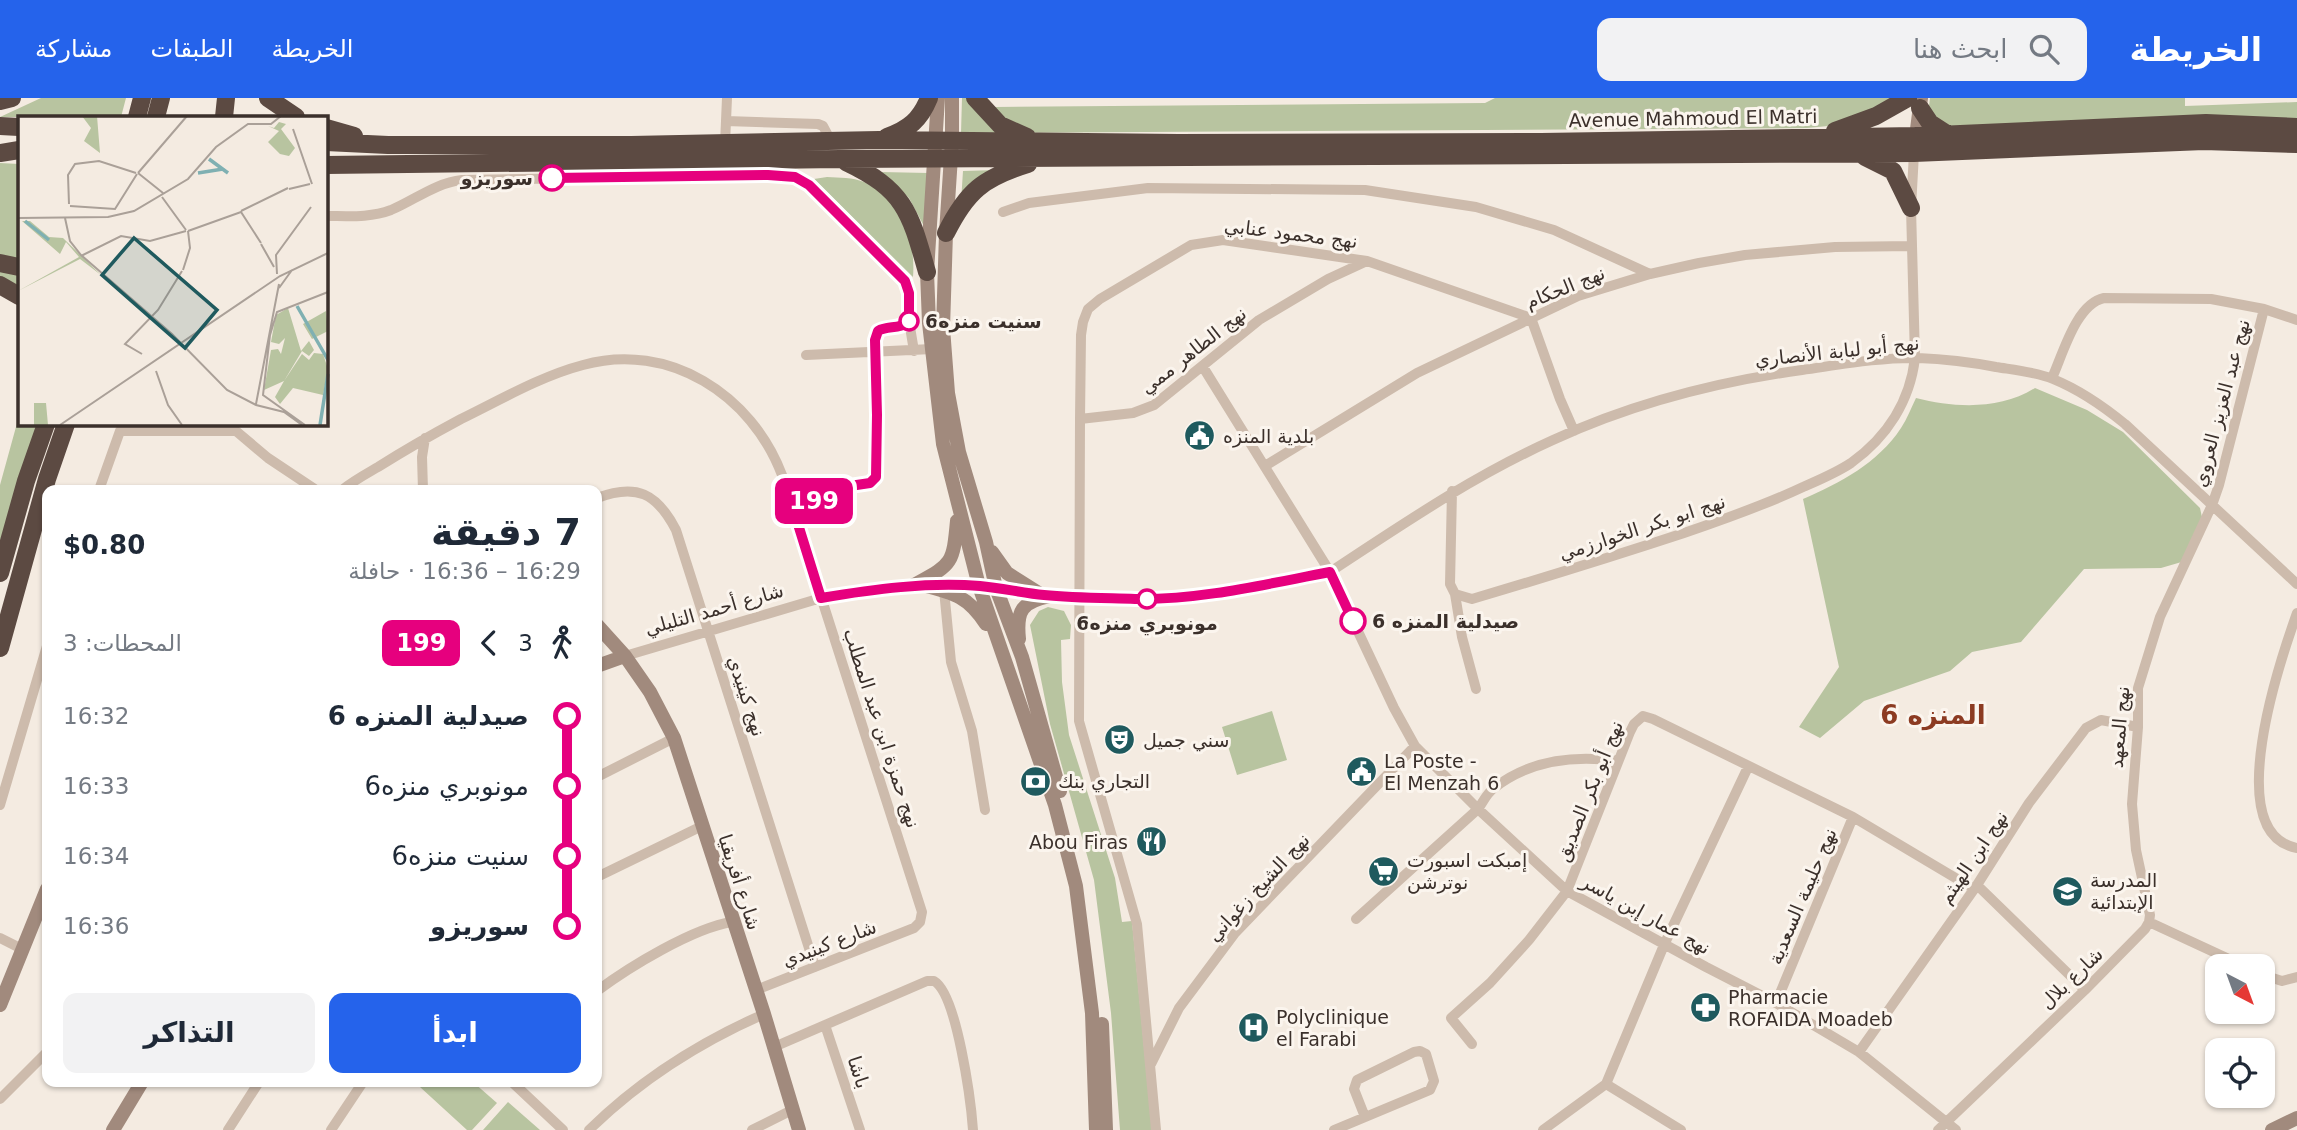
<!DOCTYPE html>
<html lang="ar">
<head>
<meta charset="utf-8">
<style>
	body { margin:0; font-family:"DejaVu Sans",Cairo,sans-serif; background:#f2f2f3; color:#1f2937; direction:rtl; height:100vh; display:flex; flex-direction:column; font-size:26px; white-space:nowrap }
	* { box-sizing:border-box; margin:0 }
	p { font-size:23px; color:#747a83 }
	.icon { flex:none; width:38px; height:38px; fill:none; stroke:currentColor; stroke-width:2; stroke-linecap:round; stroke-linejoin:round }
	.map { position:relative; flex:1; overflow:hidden; direction:ltr }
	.drawer { position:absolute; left:42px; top:387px; width:560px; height:602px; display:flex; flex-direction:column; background:#fff; border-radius:14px; box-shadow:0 2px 5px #0004; direction:rtl }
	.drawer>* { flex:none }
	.badge { padding:0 14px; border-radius:10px; font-size:24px; line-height:46px }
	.needle { width:46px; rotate:139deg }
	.fabs { position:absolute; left:2205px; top:856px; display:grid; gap:14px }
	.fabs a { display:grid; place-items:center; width:70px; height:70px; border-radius:14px; background:#fff; box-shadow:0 2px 5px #0004; font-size:35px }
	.map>.badge { position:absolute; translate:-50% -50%; box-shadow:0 0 0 4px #fff }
	.legs { display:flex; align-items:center; gap:10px; height:77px; padding:0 21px; font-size:23px }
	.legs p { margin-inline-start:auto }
	.head { display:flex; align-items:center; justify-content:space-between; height:119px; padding:0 21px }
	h1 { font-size:38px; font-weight:600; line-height:52px }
	.action { display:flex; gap:14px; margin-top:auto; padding:14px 21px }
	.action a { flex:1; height:80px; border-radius:14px; background:#2563eb; color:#fff; font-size:28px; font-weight:600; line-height:80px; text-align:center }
	.action a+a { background:#f2f2f3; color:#1f2937 }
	ul { padding:0 21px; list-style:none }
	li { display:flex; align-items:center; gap:24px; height:70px; font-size:26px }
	li i { display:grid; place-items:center; width:10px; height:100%; margin:0 9px; background:currentColor }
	li i::after { content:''; width:18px; height:18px; margin:-9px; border:5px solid; border-radius:50%; background:#fff }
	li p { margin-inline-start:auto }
	li:first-child i { background:linear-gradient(#0000 50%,currentColor 0) }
	li:last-child i { background:linear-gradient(currentColor 50%,#0000 0) }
	header { display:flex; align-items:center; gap:42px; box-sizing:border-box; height:98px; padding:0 35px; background:#2563eb; color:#fff }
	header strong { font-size:33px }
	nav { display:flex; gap:38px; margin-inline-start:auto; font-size:24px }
	.search { width:490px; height:63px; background:#f2f2f3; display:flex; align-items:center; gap:18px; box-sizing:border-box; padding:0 24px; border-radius:14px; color:#747a83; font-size:26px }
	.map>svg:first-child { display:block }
	.green { fill:#b8c4a0 }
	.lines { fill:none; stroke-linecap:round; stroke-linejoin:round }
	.street { stroke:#cdbbac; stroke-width:10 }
	.secondary { stroke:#a18a7d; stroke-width:14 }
	.highway { stroke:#5c4a42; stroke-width:18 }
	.line-1-casing { stroke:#fff; stroke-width:16 }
	.line-1 { stroke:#e6007e; stroke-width:10 }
	.stop-1-dot { fill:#fff; stroke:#e6007e; stroke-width:3.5 }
	.labels { text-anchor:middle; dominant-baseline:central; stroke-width:6; stroke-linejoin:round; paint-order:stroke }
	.street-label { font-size:19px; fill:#3b302b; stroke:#fbf5ee }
	.stop-label { font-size:19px; font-weight:bold; fill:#3b302b; stroke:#fbf5ee; text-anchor:start }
	.poi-label { font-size:19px; fill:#3b302b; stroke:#fbf5ee; text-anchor:start }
	.district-label { font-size:26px; font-weight:bold; fill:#8c3b22; stroke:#fbf5ee }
	.inset-river { fill:none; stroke:#7fb0b2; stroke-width:3.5 }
	.inset-road { fill:none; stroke:#aaa098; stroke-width:2 }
	.view { fill:#1f5a5e; fill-opacity:0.15; stroke:#1f5a5e; stroke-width:3.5 }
	.inset-edge { fill:none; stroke:#3b302b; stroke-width:3.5 }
</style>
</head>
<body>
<header>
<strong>الخريطة</strong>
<div class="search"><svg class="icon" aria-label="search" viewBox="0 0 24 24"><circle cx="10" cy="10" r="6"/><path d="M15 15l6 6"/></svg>ابحث هنا</div>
<nav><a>الخريطة</a><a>الطبقات</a><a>مشاركة</a></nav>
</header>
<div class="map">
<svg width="2297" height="1032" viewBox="0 0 2297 1032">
	<rect width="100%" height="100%" fill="#f4ebe1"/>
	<!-- green -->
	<path class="green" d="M 41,0 L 126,0 L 121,19 L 0,19 Z
		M 962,0 L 978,0 L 995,9 L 1485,5 L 1495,0 L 1899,0 L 1839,27 L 1807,30 L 961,35 Z
		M 1930,0 L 2185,0 L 2185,8 L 2297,4 L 2297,22 L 1948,29 L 1928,16 Z
		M 0,65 L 19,66 L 19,208 L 0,196 Z
		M 997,72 L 961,104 L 963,73 Z
		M 881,74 L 928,75 L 925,130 L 909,100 Z
		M 827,79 C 840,80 852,79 864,84 C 901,99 916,142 913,179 L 814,81 Z
		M 2035,290 L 2087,312 L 2123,334 L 2200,410 L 2203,424 L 2185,463 L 2161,470 L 2084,471 L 2021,544 L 1972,554 L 1950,573 L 1864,603 L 1820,640 L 1799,629 L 1839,569 L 1803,401 C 1840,385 1878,365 1901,330 C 1907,321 1911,310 1916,300 C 1955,310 2000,312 2035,290 Z
		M 19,318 L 19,326 L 42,326 L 0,443 L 0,387 Z
		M 1048,509 L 1064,513 L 1071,527 L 1070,541 L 1061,542 L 1062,584 L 1069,637 L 1115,780 L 1122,824 L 1132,823 L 1152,1032 L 1120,1032 L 1111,915 L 1094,782 L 1050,626 L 1030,527 L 1039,513 Z
		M 1272,613 L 1287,662 L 1237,677 L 1222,629 Z
		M 425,984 L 473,984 L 497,1005 L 472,1032 L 467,1032 L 420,989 Z
		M 508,1004 L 540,1032 L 483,1032 Z"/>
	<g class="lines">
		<!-- street -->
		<path class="street" d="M 726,23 L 727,0
			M 725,46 L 726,23 L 818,26 L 823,28 L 831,43
			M 1003,114 L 1029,105 L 1148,90 L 1365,92 L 1476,109 L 1554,132 L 1650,176
			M 326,118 C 348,118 370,120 391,112 C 415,102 435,85 462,82 L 768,77 L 795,79 L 809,87 L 905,183 L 909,195 L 909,223 L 914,253
			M 806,257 L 932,251
			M 2052,280 C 2063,256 2076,206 2104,200 L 2211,201 L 2264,211 L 2297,222
			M 1080,321 L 1081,237 L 1083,224 L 1088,211 L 1100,201 L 1191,147 L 1223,142 L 1367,163 L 1531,220 L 1560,301 L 1574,333
			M 1265,368 L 1417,275 L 1578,198 L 1650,176 L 1699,165 L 1745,157 L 1835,149 L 1912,148
			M 99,392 L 120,333 L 236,333 L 268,360 L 316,392
			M 342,392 C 353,383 366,376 378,369 C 405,352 433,336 461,321 C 500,302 541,278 583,267 C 669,243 752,297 782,377 L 922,814 L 920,824 L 914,830 L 756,892
			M 423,392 L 422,359 L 425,340
			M 1452,393 L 1450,486 L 1455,496 L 1472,501 C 1543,480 1614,458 1684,435 C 1725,421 1765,407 1803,389 C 1819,382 1836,375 1851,365 C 1887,339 1910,303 1915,260 L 1911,110 L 1914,55
			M 597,400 C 636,385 657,395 676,432 L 815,869
			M 792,407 L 827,400 L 843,389 L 870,385 L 876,379 L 878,357 L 874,255 L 876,236 C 884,226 899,232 909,223
			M 938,488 L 979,488 L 1050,498 L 1137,501 L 1194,499 L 1330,474 L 1203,269
			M 944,492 L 951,564 L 972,633 L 985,712
			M 1455,496 L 1462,539 L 1476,591
			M 2297,515 C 2281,560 2220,736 2297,750
			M 625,558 L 821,500 L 883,490 L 920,488
			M 597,679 L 674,640
			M 0,707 L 47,548
			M 1853,719 L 1974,791
			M 597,779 L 702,728
			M 1977,787 L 2085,892
			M 1356,821 L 1478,711 C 1483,704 1487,695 1494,690 C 1530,662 1575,657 1618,663
			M 2149,824 L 2150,817 L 2136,752 L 2132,706 L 2138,629 L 2138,590 L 2160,519 L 2212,407 L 2219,387 L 2264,211
			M 0,840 L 22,851
			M 2263,877 L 2282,883 L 2297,879
			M 597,893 C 629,869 693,830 732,824
			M 825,927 L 860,1032
			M 1472,946 L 1451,920 L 1490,885 L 1529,842 L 1567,793 L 1630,634 L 1634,626 L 1643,618 L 1653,621 L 1853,719 L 1776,905
			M 774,949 L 927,883 L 934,883 C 957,896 971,1004 973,1032
			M 1859,954 L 1977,787 L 2029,705 L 2086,630 L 2101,622 L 2138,629
			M 1151,966 L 1179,910 L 1235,835 L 1415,648
			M 512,984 L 563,1032
			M 1606,986 L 1681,1032
			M 0,1001 L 47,954
			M 228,1032 L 259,984
			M 331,1032 L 363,984
			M 589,1032 C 641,981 698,945 764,916
			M 752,1032 L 792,1012
			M 1156,1032 L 1137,826 L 1079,623 L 1080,321 L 1133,315 L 1154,307 L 1259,222 L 1328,181 L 1367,163
			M 1334,1032 L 1430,992 L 1434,983 L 1426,956 L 1420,953 L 1414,954 L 1357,982 L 1354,991 L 1365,1019
			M 1543,1032 L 1606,986 L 1664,847 L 1748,669
			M 1938,1032 L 2085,892 L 2145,831 L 2149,824 L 2244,868
			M 1956,1032 L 1859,954 L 1776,905 L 1706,869 L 1567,793 L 1478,711 L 1415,648 L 1394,610 L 1330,474 C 1403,426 1473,378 1553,342 C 1633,305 1715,284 1802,272 C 1838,267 1881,259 1918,260 C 1944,261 1970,264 1996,269 C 2015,272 2036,274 2053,281 C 2080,292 2103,308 2125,326 L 2297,486"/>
		<!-- secondary -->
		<path class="secondary" d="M 938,0 L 927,174 L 929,225 L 943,346 L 979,488 L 1055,707 L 1076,788 L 1092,915 L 1096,1032
			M 952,0 L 952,43 L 946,135 L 943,230 L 948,295 L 959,354 L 986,444 L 996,490 L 1022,559 L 1060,693
			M 1915,47 L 1921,0
			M 992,454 L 1007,475 L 1040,496
			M 914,487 C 952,466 953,467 957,423
			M 922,487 C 954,495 968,498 986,526
			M 597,527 L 625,558 L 650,594 L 674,640 L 764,916 L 799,1032
			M 1019,541 C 1016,512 1022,504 1050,498
			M 597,568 L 625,558
			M 0,907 L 47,791
			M 1102,926 L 1106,1032
			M 113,1032 L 142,984
			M 2272,1032 L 2297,1020"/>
		<!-- highway -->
		<path class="highway" d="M 268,0 L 296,19
			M 975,0 L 1000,27 L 1027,39
			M 0,3 L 12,0
			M 1920,10 L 1930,25 L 1947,36
			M 137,19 L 142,0
			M 156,19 L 161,0
			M 224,19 L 226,0
			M 0,28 L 19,29
			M 326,30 L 354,38
			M 1835,33 L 1876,18 L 1908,0
			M 887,39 C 909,31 920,22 929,0
			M 326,44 L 388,47 L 631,47 L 879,42 L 1178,45 L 1541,44 L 1915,38 L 2206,25 L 2297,29
			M 0,55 L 19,52
			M 1865,59 L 1893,73 L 1911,110
			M 846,64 C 905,92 910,114 927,174
			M 326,67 L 840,61 L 1914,55 L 2204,43 L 2297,46
			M 946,135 C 967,93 983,80 1028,66
			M 0,165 L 19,169
			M 0,187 L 19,198
			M 0,475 L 26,383 L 46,326
			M 0,550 L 47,381 L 66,326"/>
	</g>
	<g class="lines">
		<defs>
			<path id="line-1" d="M 552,80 L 768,77 L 795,79 L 809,87 L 905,183 L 909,195 L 909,223 C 900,232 888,227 878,233 L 875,242 L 877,317 L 876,379 L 870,385 L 843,389 L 827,400 L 792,407 L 821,500 C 874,491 927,484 980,488 C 1002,490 1023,495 1044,497 C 1074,500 1105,500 1135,501 C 1201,502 1266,486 1330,474 L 1353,523"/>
		</defs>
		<!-- line-1 casing -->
		<use href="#line-1" class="line-1-casing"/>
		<!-- line-1 -->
		<use href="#line-1" class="line-1"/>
	</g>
	<!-- icons -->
	<defs>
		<symbol id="civic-disc" viewBox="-11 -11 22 22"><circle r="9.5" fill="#1f5a5e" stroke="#fbf5ee"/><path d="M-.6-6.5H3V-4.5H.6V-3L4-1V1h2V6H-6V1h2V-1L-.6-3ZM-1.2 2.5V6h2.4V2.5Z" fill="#fff"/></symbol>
		<symbol id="theatre-disc" viewBox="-11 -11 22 22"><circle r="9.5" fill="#1f5a5e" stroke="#fbf5ee"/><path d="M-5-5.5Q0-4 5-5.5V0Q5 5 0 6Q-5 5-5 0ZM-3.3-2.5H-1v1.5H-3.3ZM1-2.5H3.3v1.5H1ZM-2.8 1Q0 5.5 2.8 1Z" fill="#fff"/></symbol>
		<symbol id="bank-disc" viewBox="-11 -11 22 22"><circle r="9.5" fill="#1f5a5e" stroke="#fbf5ee"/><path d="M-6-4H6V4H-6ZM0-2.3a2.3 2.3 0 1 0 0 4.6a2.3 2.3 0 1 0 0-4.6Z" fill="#fff"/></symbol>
		<symbol id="restaurant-disc" viewBox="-11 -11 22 22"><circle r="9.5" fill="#1f5a5e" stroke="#fbf5ee"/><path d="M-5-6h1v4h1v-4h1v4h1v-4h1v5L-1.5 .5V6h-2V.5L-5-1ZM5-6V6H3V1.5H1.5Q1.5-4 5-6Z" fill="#fff"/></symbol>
		<symbol id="supermarket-disc" viewBox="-11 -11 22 22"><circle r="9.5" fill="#1f5a5e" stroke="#fbf5ee"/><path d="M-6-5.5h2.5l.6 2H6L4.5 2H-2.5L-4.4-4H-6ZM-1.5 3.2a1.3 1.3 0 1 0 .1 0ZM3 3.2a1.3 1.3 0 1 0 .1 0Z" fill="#fff"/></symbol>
		<symbol id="school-disc" viewBox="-11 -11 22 22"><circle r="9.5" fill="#1f5a5e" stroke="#fbf5ee"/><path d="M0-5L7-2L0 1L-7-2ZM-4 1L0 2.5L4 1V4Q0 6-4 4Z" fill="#fff"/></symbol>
		<symbol id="pharmacy-disc" viewBox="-11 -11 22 22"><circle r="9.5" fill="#1f5a5e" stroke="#fbf5ee"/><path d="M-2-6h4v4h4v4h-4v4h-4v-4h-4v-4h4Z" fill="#fff"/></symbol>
		<symbol id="hospital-disc" viewBox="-11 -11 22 22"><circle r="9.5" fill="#1f5a5e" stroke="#fbf5ee"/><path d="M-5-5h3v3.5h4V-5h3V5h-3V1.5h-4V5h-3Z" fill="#fff"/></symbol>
	</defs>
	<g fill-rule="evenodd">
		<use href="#civic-disc" x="1182" y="320" width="35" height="35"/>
		<use href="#theatre-disc" x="1102" y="624" width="35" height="35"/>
		<use href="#civic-disc" x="1344" y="656" width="35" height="35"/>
		<use href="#bank-disc" x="1018" y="666" width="35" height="35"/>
		<use href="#restaurant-disc" x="1134" y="726" width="35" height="35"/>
		<use href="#supermarket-disc" x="1366" y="756" width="35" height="35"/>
		<use href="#school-disc" x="2050" y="776" width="35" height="35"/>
		<use href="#pharmacy-disc" x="1688" y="892" width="35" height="35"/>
		<use href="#hospital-disc" x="1236" y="912" width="35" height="35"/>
	</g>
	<!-- markers -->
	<g class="stop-1-dot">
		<circle cx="552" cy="80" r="12"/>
		<circle cx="909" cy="223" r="9"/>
		<circle cx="1147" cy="501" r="9"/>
		<circle cx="1353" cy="523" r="12"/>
	</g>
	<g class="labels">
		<!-- street labels -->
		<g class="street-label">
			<text transform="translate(1693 20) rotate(-1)">Avenue Mahmoud El Matri</text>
			<text transform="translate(1291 135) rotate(7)">نهج محمود عنابي</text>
			<text transform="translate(1565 189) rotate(-22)">نهج الحكام</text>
			<text transform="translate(1193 252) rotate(-38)">نهج الطاهر ممي</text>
			<text transform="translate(1837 253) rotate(-6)">نهج أبو لبابة الأنصاري</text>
			<text transform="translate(2221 305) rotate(-75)">نهج عبد العزيز العروي</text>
			<text transform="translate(1642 429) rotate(-18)">نهج ابو بكر الخوارزمي</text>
			<text transform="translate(714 511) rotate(-16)">شارع أحمد التليلي</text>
			<text transform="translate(747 598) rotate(72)">نهج كينيدي</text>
			<text transform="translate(2119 629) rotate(-85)">نهج المعهد</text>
			<text transform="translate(882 630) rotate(72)">نهج حمزة ابن عبد المطلب</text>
			<text transform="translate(1589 693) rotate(-68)">نهج أبو بكر الصديق</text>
			<text transform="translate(1973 759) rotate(-56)">نهج ابن الهيثم</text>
			<text transform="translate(740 784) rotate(72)">شارع أفريقيا</text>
			<text transform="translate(1258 789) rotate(-47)">نهج الشيخ زغواني</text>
			<text transform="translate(1802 798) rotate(-67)">نهج حليمة السعدية</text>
			<text transform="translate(1646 816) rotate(29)">نهج عمار إبن ياسر</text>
			<text transform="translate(829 845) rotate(-21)">شارع كينيدي</text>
			<text transform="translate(2071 880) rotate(-44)">شارع بلال</text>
			<text transform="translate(859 974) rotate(72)">باشا</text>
		</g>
		<!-- stop labels -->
		<g class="stop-label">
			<text x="533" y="80" text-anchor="end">سوريزو</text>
			<text x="925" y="223">سنيت منزه6</text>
			<text x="1372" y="523">صيدلية المنزه 6</text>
			<text x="1147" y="525" text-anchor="middle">مونوبري منزه6</text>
		</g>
		<!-- poi labels -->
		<g class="poi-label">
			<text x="1223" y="338">بلدية المنزه</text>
			<text x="1143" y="642">سني جميل</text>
			<text x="1384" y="663">La Poste -<tspan x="1384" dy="22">El Menzah 6</tspan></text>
			<text x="1058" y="683">التجاري بنك</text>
			<text x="1128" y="744" text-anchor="end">Abou Firas</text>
			<text x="1407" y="762">إمبكت اسبورت<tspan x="1407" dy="22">نوترشن</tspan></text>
			<text x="2090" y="782">المدرسة<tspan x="2090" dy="22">الإبتدائية</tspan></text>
			<text x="1728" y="899">Pharmacie<tspan x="1728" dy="22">ROFAIDA Moadeb</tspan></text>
			<text x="1276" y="919">Polyclinique<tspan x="1276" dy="22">el Farabi</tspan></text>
		</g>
		<!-- district labels -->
		<g class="district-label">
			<text x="1933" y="617">المنزه 6</text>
		</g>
	</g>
	<!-- overview -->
	<g transform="translate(18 18)">
		<rect width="310" height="310" fill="#f4ebe1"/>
		<path d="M 64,0 L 79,0 L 82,37 L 66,25 L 73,12 ZM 261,6 L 268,8 L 263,13 L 277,32 L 271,40 L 262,38 L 250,26 L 261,15 L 250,10 L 256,12 ZM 4,105 L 12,105 L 31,121 L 45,122 L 83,159 L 62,143 L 0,175 L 61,141 L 48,126 L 42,138 ZM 270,192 L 283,235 L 291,225 L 296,234 L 291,240 L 284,235 L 266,265 L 284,238 L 291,244 L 296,237 L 305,238 L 310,253 L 305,279 L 275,272 L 262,288 L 257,281 L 266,265 L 246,274 L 253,234 L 260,233 L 263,238 L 267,222 L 261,228 L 253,226 L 258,199 ZM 308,195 L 310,215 L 294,223 L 285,208 ZM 16,287 L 28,287 L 30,309 L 16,309 Z" fill="#b8c4a0"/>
		<path class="inset-river" d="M 191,43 L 210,57M 180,57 L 205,53M 7,105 L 31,124M 279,190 L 310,244M 302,309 L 310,258"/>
		<path class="inset-road" d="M 275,13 L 294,68M 120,57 L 169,0M 120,57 L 145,77M 271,73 L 292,68M 144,81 L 168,114M 51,88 L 50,59 L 57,48 L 81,45 L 118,57M 52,90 L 97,93 L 119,58M 223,95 L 270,72M 0,102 L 90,101 L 116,95 L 170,63 L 198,31 L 230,8 L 253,8 L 263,0M 47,102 L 52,125 L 63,139 L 154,218 L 209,274 L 238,289 L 266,296 L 284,309M 170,115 L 223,96 L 243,127M 243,128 L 256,151M 63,140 L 103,120 L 132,125 L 168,115M 165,154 L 172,132 L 170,115M 259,158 L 258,139 L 293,91M 261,172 L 274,154M 124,238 L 107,228 L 140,194 L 164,155M 138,255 L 150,289 L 164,309M 238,288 L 261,168M 42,309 L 262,160 L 310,137M 287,309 L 245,279 L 252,219 L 259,196 L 310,176"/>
		<path class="view" d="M 116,122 L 199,194 L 167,232 L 84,159 Z"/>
		<rect width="310" height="310" class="inset-edge"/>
	</g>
</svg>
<div class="fabs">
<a><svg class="needle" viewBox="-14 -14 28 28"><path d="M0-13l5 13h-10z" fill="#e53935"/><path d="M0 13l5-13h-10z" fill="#747a83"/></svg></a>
<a><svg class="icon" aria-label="locate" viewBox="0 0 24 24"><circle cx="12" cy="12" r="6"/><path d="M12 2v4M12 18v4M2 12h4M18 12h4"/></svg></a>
</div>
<b class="badge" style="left:814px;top:403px;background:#e6007e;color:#fff">199</b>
<section class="drawer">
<div class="head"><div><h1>7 دقيقة</h1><p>16:29 – 16:36 · حافلة</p></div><b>$0.80</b></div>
<div class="legs"><svg class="icon" aria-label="walk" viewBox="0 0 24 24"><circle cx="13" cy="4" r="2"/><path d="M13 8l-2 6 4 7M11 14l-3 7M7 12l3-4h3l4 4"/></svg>3<svg class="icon" aria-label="back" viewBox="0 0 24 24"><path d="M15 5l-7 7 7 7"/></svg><b class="badge" style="background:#e6007e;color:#fff">199</b><p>المحطات: 3</p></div>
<ul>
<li><i style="color:#e6007e"></i><b>صيدلية المنزه 6</b><p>16:32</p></li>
<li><i style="color:#e6007e"></i><span>مونوبري منزه6</span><p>16:33</p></li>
<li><i style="color:#e6007e"></i><span>سنيت منزه6</span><p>16:34</p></li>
<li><i style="color:#e6007e"></i><b>سوريزو</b><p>16:36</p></li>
</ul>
<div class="action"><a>ابدأ</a><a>التذاكر</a></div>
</section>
</div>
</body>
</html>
